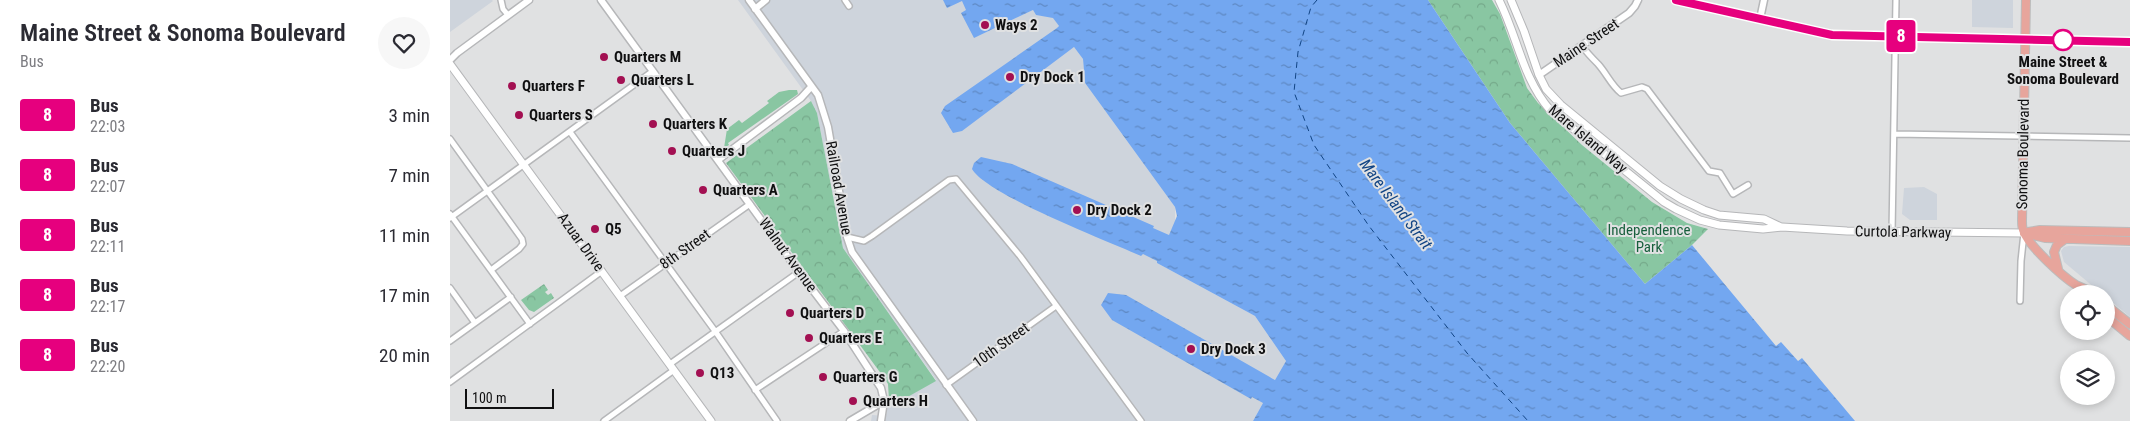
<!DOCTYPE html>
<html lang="en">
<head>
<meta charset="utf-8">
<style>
	body { margin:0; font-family:"Roboto Condensed",sans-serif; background:#f7f7f7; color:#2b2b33; height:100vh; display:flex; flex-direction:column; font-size:19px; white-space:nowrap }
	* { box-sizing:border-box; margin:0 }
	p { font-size:16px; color:#7c7c81 }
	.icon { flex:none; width:28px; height:28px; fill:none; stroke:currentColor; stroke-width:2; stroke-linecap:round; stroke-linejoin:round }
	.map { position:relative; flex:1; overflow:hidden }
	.details { display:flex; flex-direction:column; background:#fff; width:450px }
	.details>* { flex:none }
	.badge { padding:0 10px; border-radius:4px; font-size:18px; line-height:32px }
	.tools { position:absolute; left:1610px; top:285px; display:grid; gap:10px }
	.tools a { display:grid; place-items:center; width:55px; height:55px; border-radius:50%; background:#fff; box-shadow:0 2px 8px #0003; font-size:25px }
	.scale { position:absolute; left:15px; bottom:12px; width:89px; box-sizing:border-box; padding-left:5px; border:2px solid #101011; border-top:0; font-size:14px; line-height:18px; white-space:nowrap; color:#101011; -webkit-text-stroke:4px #e0e1e2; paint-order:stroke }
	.map>.badge { position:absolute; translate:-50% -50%; box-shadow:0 0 0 2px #fff }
	.round { display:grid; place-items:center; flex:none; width:52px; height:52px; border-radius:26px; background:#f7f7f7 }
	.overview { display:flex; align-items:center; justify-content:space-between; height:85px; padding:0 20px }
	h1 { font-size:24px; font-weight:600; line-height:38px }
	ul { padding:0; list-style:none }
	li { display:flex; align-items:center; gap:15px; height:60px; padding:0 20px }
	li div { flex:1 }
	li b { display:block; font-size:19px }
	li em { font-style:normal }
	li .badge { min-width:55px; font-weight:700; text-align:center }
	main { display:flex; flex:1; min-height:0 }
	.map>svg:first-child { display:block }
	.built { fill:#ced4dc }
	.park { fill:url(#park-crowns) }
	.garden { fill:#89c6a2 }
	.water { fill:url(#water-ripples) }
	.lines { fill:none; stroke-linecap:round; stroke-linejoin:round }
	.ferry { stroke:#114484; stroke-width:1; stroke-dasharray:6 5; stroke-linecap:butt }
	.minor-casing { stroke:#b6b7b9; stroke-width:8 }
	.tertiary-casing { stroke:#b6b7b9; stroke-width:9 }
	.secondary-casing { stroke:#b6b7b9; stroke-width:9 }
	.primary-casing { stroke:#bcbcbc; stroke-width:10 }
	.minor { stroke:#fff; stroke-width:5 }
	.tertiary { stroke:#fff; stroke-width:6 }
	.secondary { stroke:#fff; stroke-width:7 }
	.primary { stroke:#e7a59c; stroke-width:8 }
	.line-casing { stroke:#fff; stroke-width:11 }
	.line { stroke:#e6007e; stroke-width:8 }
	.poi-dot { fill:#a31052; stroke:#e0e1e2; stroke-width:2 }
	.stop-dot { fill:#fff; stroke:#e6007e; stroke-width:2.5 }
	.labels { text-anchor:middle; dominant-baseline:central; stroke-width:4; stroke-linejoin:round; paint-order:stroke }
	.poi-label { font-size:15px; font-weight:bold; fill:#101011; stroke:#e0e1e2; text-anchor:start }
	.street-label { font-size:15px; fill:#101011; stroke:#e0e1e2 }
	.stop-label { font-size:15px; font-weight:bold; fill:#101011; stroke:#e0e1e2 }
	.park-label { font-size:15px; fill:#175f3c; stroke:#e0e1e2 }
	.water-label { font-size:16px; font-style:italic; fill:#114484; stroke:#e0e1e2 }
</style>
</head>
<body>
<main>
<section class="details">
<div class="overview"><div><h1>Maine Street &amp; Sonoma Boulevard</h1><p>Bus</p></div><a class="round"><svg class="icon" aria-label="heart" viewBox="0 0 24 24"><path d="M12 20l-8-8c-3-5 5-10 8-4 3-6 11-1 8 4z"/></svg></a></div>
<ul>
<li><span class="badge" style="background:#e6007e;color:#fff">8</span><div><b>Bus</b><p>22:03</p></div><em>3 min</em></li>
<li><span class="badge" style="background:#e6007e;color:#fff">8</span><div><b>Bus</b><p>22:07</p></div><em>7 min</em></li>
<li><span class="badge" style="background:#e6007e;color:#fff">8</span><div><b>Bus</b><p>22:11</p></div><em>11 min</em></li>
<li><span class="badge" style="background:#e6007e;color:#fff">8</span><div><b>Bus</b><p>22:17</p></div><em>17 min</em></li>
<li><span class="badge" style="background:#e6007e;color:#fff">8</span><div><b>Bus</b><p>22:20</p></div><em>20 min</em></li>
</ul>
</section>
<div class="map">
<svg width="1680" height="421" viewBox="0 0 1680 421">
	<defs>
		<pattern id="park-crowns" width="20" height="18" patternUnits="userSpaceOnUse" patternTransform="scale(1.25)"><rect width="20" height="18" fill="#89c6a2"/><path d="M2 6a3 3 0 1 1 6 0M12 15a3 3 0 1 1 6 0" fill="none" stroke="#75a98a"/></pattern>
		<pattern id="water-ripples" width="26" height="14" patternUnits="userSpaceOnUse" patternTransform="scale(1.25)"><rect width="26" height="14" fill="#73a7f0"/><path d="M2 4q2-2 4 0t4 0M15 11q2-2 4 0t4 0" fill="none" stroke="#5d87c1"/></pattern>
	</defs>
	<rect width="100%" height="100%" fill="#e0e1e2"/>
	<!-- built -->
	<path class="built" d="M 0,0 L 42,0 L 43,1 L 0,32 Z
		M 288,0 L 515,0 L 528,36 L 583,10 L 586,15 L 603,17 L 609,26 L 608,28 L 622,48 L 624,47 L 633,59 L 635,83 L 725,207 L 725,222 L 707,263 L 805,316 L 836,361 L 825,380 L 820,377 L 813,403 L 803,421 L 421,421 L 422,415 L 436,416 L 439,400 L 454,399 L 486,380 L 393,248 L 367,113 L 361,101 Z
		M 1522,0 L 1563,0 L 1563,28 L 1522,27 Z
		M 1474,187 L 1487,194 L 1487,220 L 1460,220 L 1452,214 L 1454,188 Z
		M 1619,246 L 1680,247 L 1680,317 L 1656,297 L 1656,294 L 1652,294 L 1614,262 L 1611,251 L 1614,247 Z"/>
	<!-- park -->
	<path class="park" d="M 978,0 L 1042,0 L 1050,14 L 1077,88 L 1088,103 L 1132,145 L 1202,202 L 1237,223 L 1258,229 L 1242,245 L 1195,284 L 1060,123 Z
		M 361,101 L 367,113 L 393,248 L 486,381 L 454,399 L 439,400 L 438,384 L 432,375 L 276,163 Z
		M 94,284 L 98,290 L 95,292 L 98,295 L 101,293 L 104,298 L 84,312 L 79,310 L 71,300 Z"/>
	<!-- garden -->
	<path class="garden" d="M 339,90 L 347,90 L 348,94 L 278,143 L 279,145 L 274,148 L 277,129 L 289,120 L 292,123 L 319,103 L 317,101 L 329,92 Z"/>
	<!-- water -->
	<path class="water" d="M 493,0 L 978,0 L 1060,123 L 1195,284 L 1242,245 L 1326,346 L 1331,342 L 1348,361 L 1352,358 L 1405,421 L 803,421 L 813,403 L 802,397 L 801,399 L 662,320 L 651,305 L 658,293 L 676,295 L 825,380 L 836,361 L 805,316 L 707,263 L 707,261 L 693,254 L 691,256 C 658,241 537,195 522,169 L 524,163 L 531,157 L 562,164 L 704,226 L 703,228 L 719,235 L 727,216 L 725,207 L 635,83 L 633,59 L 624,47 L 512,131 L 503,133 L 491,113 L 495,106 L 607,28 L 609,26 L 603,18 L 586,15 L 583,10 L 524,38 L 511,13 L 516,10 L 512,1 L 497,8 Z"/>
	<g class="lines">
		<!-- ferry -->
		<path class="ferry" d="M 867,0 L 861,7 L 848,52 L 844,92 L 864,145 L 919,226 L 1017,353 L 1078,421"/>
		<defs>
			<path id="minor" d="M 51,0 L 53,9 L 58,15
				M 395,0 L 399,6
				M 1132,46 C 1137,53 1143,59 1148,64 C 1157,74 1161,85 1171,93 L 1192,87 L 1197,89 L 1259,171 L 1270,173 L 1283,194 L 1298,185
				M 120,132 L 265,331 L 327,421
				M 1444,134 L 1680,138
				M 0,139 L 72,239 L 73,244 L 69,249 L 41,270
				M 0,214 L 80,324
				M 0,218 L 203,71
				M 1442,232 L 1446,0
				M 397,237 L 414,241 L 422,236 L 499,180 L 506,179 L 570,256 L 691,421
				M 0,288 L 25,323
				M 170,296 L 300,204
				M 1570,301 L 1571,261 L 1574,233
				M 0,341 L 61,297
				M 220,364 L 349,272
				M 0,382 L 152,271
				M 496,385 L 606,306
				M 305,390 L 394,331
				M 154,421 L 224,370"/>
			<path id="tertiary" d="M 151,0 L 349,272 L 394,331 L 431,388 L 434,401 L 431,421
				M 299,0 L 368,95 L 378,127 L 397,237 L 402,252 L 523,421
				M 1226,0 L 1382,35 L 1680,42
				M 305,9 L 316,0
				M 1310,19 L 1314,0
				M 0,60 L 7,53 L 79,0
				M 1089,75 L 1179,13 L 1185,6 L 1188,0
				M 268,160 L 351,98 L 361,87
				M 400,421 L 434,401"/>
			<path id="secondary" d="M 1049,0 C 1068,38 1072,77 1100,110 L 1214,202 L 1226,209 L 1250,220 L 1269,225 L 1313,229 L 1332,227 L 1397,231 L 1574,233
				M 1061,0 L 1074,31 L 1089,75 L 1096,89 L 1111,105 L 1210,186 L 1231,199 L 1254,210 L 1269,215 L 1314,219 L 1331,227
				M 0,64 L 261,421"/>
			<path id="primary" d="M 1576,0 L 1572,221 C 1572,224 1572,229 1574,232 C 1578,245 1613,277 1626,285 C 1632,288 1637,289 1643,294
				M 1578,232 L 1590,230 L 1680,232
				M 1574,233 L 1595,238 L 1680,241
				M 1608,269 L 1604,252 L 1607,245 L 1615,239
				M 1656,305 L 1680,324
				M 1656,316 L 1680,336"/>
		</defs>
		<!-- minor casing -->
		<use href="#minor" class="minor-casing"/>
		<!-- tertiary casing -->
		<use href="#tertiary" class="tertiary-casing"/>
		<!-- secondary casing -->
		<use href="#secondary" class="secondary-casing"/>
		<!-- primary casing -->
		<use href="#primary" class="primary-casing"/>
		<!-- minor -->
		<use href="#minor" class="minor"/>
		<!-- tertiary -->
		<use href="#tertiary" class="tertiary"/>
		<!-- secondary -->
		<use href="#secondary" class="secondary"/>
		<!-- primary -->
		<use href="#primary" class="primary"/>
	</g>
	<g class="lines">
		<defs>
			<path id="line" d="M 1226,0 L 1382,35 L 1680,42"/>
		</defs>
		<!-- line casing -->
		<use href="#line" class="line-casing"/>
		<!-- line -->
		<use href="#line" class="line"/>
	</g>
	<!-- markers -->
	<g class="poi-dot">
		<circle cx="535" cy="25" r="5"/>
		<circle cx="154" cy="57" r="5"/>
		<circle cx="560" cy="77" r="5"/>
		<circle cx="171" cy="80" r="5"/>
		<circle cx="62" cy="86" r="5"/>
		<circle cx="69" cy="115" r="5"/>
		<circle cx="203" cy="124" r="5"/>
		<circle cx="222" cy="151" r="5"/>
		<circle cx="253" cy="190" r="5"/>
		<circle cx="627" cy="210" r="5"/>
		<circle cx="145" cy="229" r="5"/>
		<circle cx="340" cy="313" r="5"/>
		<circle cx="359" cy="338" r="5"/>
		<circle cx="741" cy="349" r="5"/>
		<circle cx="250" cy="373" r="5"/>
		<circle cx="373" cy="377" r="5"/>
		<circle cx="403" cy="401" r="5"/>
	</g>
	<circle class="stop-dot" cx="1613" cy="40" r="10"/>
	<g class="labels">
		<!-- poi labels -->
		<g class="poi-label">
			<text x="545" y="25">Ways 2</text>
			<text x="164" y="57">Quarters M</text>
			<text x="570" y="77">Dry Dock 1</text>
			<text x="181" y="80">Quarters L</text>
			<text x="72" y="86">Quarters F</text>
			<text x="79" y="115">Quarters S</text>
			<text x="213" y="124">Quarters K</text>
			<text x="232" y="151">Quarters J</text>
			<text x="263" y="190">Quarters A</text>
			<text x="637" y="210">Dry Dock 2</text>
			<text x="155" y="229">Q5</text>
			<text x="350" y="313">Quarters D</text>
			<text x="369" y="338">Quarters E</text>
			<text x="751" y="349">Dry Dock 3</text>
			<text x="260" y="373">Q13</text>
			<text x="383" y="377">Quarters G</text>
			<text x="413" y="401">Quarters H</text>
		</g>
		<!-- street labels -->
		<g class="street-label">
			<text transform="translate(1136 43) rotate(-34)">Maine Street</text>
			<text transform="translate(1138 139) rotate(40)">Mare Island Way</text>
			<text transform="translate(1573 154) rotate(-89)">Sonoma Boulevard</text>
			<text transform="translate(389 188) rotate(80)">Railroad Avenue</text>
			<text transform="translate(1453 232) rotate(1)">Curtola Parkway</text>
			<text transform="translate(131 242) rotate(54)">Azuar Drive</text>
			<text transform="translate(235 249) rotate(-35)">8th Street</text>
			<text transform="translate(338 255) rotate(54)">Walnut Avenue</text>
			<text transform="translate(551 345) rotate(-36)">10th Street</text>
		</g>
		<!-- stop labels -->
		<g class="stop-label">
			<text x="1613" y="62">Maine Street &amp;<tspan x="1613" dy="17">Sonoma Boulevard</tspan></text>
		</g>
		<!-- park labels -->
		<g class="park-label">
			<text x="1199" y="230">Independence<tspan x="1199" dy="17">Park</tspan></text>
		</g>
		<!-- water labels -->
		<g class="water-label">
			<text transform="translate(946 204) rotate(53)">Mare Island Strait</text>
		</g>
	</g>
</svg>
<div class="tools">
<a><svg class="icon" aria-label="locate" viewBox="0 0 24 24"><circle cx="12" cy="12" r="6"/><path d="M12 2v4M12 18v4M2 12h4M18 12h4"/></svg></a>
<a><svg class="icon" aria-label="layers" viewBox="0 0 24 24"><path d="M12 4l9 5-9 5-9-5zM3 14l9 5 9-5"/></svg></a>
</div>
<div class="scale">100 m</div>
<b class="badge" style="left:1451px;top:36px;background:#e6007e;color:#fff">8</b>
</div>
</main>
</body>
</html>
